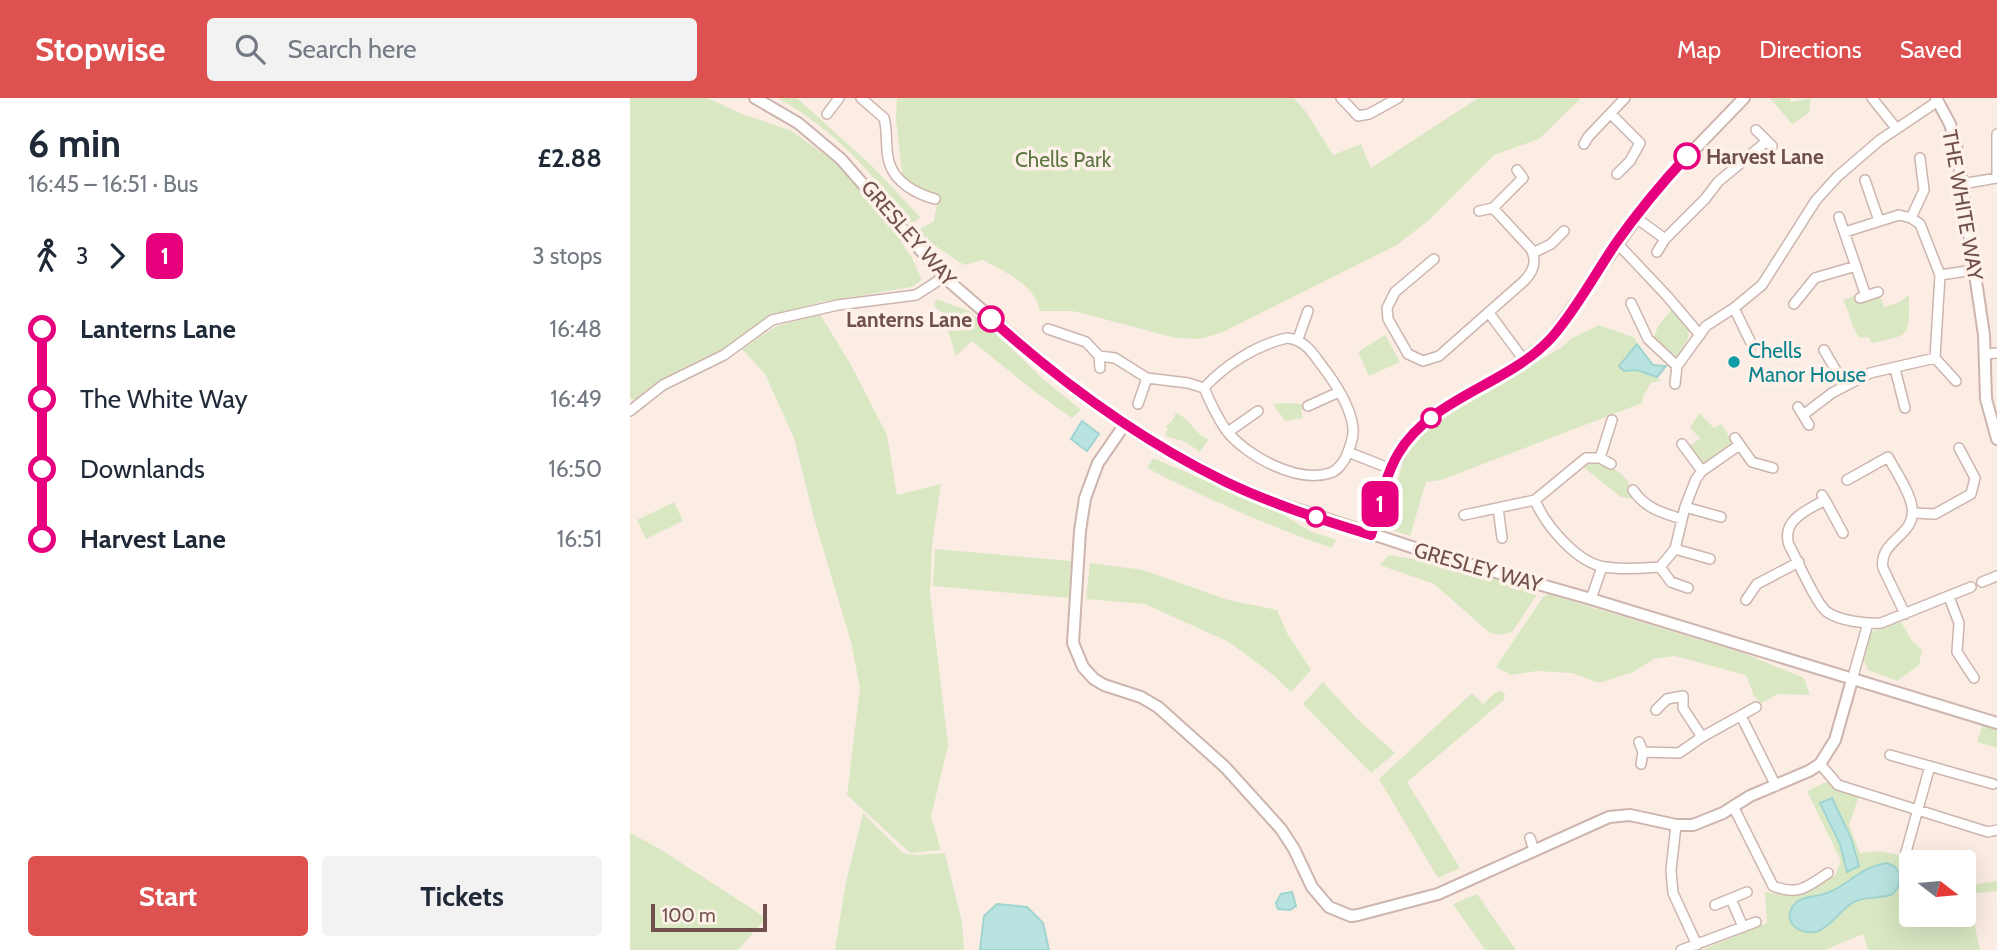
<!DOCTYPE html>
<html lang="en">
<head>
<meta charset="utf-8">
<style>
	body { margin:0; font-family:Cabin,sans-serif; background:#f2f2f3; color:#1f2937; height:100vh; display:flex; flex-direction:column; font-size:26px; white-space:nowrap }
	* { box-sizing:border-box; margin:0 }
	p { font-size:23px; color:#747a83 }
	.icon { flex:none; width:38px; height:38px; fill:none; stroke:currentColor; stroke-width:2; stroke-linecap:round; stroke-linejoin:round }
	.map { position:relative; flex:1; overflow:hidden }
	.drawer { display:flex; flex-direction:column; background:#fff; width:630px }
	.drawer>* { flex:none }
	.badge { padding:0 14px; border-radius:10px; font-size:24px; line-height:46px }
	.needle { width:46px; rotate:106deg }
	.tools { position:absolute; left:1269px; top:752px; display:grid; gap:14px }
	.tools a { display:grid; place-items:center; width:77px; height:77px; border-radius:7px; background:#fff; box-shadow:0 7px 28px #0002; font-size:35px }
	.scale { position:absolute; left:21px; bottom:18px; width:116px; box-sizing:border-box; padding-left:7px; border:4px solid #71504b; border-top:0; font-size:19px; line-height:24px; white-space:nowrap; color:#71504b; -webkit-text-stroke:5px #fef1e9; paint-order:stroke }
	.map>.badge { position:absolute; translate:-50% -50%; box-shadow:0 0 0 4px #fff }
	.legs { display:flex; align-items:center; gap:10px; height:77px; padding:0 28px; font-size:23px }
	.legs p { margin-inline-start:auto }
	.headline { display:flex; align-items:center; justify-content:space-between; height:119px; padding:0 28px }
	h1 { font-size:38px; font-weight:800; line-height:52px }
	.button { display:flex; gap:14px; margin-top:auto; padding:14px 28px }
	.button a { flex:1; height:80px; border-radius:7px; background:#dd5150; color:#fff; font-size:28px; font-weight:800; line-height:80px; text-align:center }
	.button a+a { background:#f2f2f3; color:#1f2937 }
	ul { padding:0 28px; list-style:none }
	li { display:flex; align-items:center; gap:24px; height:70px; font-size:26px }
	li i { display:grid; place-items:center; width:10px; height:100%; margin:0 9px; background:currentColor }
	li i::after { content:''; width:18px; height:18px; margin:-9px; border:5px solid; border-radius:50%; background:#fff }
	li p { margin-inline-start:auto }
	li:first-child i { background:linear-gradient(#0000 50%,currentColor 0) }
	li:last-child i { background:linear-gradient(currentColor 50%,#0000 0) }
	header { display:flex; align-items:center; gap:42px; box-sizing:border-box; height:98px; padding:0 35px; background:#dd5150; color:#fff }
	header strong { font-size:33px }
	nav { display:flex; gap:38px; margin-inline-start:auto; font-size:24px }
	.search { width:490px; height:63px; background:#f2f2f3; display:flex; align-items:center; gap:18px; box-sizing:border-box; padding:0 24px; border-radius:7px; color:#747a83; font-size:26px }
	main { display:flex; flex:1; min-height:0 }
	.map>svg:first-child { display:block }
	.green { fill:#d9e7c3 }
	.water { fill:#b9e3e0; stroke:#a0d4d1; stroke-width:2 }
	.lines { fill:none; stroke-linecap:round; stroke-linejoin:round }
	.minor-casing { stroke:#cdb5ae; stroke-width:12 }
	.tertiary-casing { stroke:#cdb5ae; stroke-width:14 }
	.minor { stroke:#fff; stroke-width:9 }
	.tertiary { stroke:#fff; stroke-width:10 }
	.line-1-casing { stroke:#fff; stroke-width:16 }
	.line-1 { stroke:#e6007e; stroke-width:10 }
	.stop-1-dot { fill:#fff; stroke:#e6007e; stroke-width:3.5 }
	.culture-dot { fill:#0f9aa8; stroke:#fef1e9; stroke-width:2.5 }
	.labels { text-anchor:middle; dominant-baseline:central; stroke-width:7; stroke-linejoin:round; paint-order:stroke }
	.stop-label { font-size:21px; font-weight:bold; fill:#71504b; stroke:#fef1e9; text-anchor:start }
	.park-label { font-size:21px; fill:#5e7743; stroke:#fef1e9 }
	.street-label { font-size:21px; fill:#71504b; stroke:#fef1e9 }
	.culture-label { font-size:21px; fill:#0d838f; stroke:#fef1e9; text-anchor:start }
</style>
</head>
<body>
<header>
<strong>Stopwise</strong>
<div class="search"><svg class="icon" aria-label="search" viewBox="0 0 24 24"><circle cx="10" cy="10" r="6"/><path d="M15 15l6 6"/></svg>Search here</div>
<nav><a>Map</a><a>Directions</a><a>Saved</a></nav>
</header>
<main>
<section class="drawer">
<div class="headline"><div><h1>6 min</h1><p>16:45 – 16:51 · Bus</p></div><b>£2.88</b></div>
<div class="legs"><svg class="icon" aria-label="walk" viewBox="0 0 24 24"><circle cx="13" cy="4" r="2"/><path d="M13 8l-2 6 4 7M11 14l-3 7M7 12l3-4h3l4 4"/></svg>3<svg class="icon" aria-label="forward" viewBox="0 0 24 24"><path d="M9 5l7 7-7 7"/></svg><b class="badge" style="background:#e6007e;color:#fff">1</b><p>3 stops</p></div>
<ul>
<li><i style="color:#e6007e"></i><b>Lanterns Lane</b><p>16:48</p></li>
<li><i style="color:#e6007e"></i><span>The White Way</span><p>16:49</p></li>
<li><i style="color:#e6007e"></i><span>Downlands</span><p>16:50</p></li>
<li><i style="color:#e6007e"></i><b>Harvest Lane</b><p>16:51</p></li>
</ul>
<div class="button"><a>Start</a><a>Tickets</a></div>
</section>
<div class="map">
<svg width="1367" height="852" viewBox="0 0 1367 852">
	<rect width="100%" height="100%" fill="#fbede4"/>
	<!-- green -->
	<path class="green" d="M 0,0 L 77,0 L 112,16 L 160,32 L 213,70 L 231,88 L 271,141 L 271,144 L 282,160 L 292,182 L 282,189 L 191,204 L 138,219 L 90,254 L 51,271 L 54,275 L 7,303 L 0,300 Z
		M 148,0 L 167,0 L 242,68 L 290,119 L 285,124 L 277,124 C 244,74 201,30 148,0 Z
		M 267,0 L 664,0 L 676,14 L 703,57 L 731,46 L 741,70 L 848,0 L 951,0 L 909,41 L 864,57 L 799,122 L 767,147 L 593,234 L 570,241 L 545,240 L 459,217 L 442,213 L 410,213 C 404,185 376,175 353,162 L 334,167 L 285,134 L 304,123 L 307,106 L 273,82 L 266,22 Z
		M 1140,0 L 1160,0 L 1161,4 L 1181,0 L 1179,15 L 1162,26 Z
		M 1279,197 C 1279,238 1282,237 1242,245 L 1239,239 L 1230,240 C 1221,230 1220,214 1213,202 L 1224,198 L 1228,206 L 1250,198 L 1254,209 L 1268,205 Z
		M 306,201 L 339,213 L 372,241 L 413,281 L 451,312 L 442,320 L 404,293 L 342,243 L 326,258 L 312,215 L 304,208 Z
		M 1043,210 L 1059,229 L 1058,241 L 1045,262 L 1023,242 L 1028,228 Z
		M 190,216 L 221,267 L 257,337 L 267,397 L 311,386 L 302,447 L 300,495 L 318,647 L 301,719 L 311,752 L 280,755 L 217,697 L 230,590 L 221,544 L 183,417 L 164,340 L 135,276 L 112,251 L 147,228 Z
		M 969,227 L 1005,240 L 1007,246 L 989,267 L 994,273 L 1007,272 L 1032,282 L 1021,285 L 1013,298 L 1012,305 L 811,382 L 796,384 L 780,438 L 753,429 L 777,352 L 818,314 L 931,250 L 942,240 Z
		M 755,237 L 770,264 L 739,278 L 728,254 Z
		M 655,305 L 674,306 L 671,314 L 673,320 L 655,323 L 643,306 Z
		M 546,315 C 561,321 566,338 579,341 L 570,354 L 556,344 L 535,338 L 538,331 L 536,328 L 542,323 Z
		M 1069,315 L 1084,330 L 1091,326 L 1101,341 L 1100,347 L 1073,365 L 1059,349 L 1070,340 L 1060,330 Z
		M 523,360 L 645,412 L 680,433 L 706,442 L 702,450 C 638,428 577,401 517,370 Z
		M 970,363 C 988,373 1002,379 1003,401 L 991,399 L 952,368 Z
		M 44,404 L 53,423 L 16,441 L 7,422 Z
		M 305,451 L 441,463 L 439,500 L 303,488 Z
		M 759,457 L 806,465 L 905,492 L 906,498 L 882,534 L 870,537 L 860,535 L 804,486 L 750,467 Z
		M 460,465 L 513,472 L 598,502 L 647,512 L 657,535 L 681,572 L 661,594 L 642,576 L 599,544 L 515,506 L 456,501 Z
		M 918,496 L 1113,555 L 1174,580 L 1180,597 L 1148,596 L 1131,605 L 1124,598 L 1116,577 L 1045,558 L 1024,561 L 1003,574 L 969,585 L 942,575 L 907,573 L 881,577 L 866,569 L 913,499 Z
		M 1271,524 L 1282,543 L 1292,552 L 1289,567 L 1267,583 L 1238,572 L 1234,563 L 1241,534 Z
		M 693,584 L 726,620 L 765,655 L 741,675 L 673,606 Z
		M 872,593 L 875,597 L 874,602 L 777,684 L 830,770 L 808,780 L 749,681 L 842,595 L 853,606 L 866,594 Z
		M 1353,626 L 1367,630 L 1367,650 L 1347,644 Z
		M 1196,684 L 1229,698 L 1219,727 L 1230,755 L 1251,753 L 1273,758 L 1281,782 L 1281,817 L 1334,817 L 1334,788 L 1367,783 L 1367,793 L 1338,796 L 1350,852 L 1238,852 L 1233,836 L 1195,852 L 1072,852 L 1137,825 L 1135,794 L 1158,798 L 1173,794 L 1205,778 L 1211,763 L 1177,693 Z
		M 233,715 L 274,756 L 290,757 L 315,755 L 332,824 L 334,852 L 205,852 L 216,784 Z
		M 0,735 L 30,751 L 136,820 L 108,852 L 0,852 Z
		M 847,796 L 886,852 L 855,852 L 823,806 Z"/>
	<!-- water -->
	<path class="water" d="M 1007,246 L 1023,267 L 1036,268 L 1027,279 L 1007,272 L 994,273 L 989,268 Z
		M 452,323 L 469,336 L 457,353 L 441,341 Z
		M 1202,700 L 1221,740 L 1229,768 L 1217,774 L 1210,746 L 1190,705 Z
		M 1257,765 L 1265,769 L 1270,776 L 1268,789 L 1263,796 C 1251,801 1238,798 1226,803 C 1211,809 1204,827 1188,833 C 1172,839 1150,824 1164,807 C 1171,798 1184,799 1194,796 C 1217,790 1228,769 1257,765 Z
		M 662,794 L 666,808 L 660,812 L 648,811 L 646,805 L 651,796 Z
		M 367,806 L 397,809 L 413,825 L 419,852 L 350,852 L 354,818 Z"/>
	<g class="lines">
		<defs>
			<path id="minor" d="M 231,0 L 254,20 C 258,34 255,50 259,64 C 265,85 287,96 305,101
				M 711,0 L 728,18 L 739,16 L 768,0
				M 1242,0 L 1266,30
				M 197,16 L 209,0
				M 981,16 L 1010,45 L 1000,63 L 987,76
				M 1126,32 L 1142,48
				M 954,46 L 958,39 L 995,0
				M 1235,82 L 1249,123
				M 1332,86 L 1367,80 L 1367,36
				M 863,110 L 893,80 L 887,72
				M 1005,119 L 1035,141
				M 1209,119 L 1236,198
				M 1281,120 L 1294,92 L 1290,60
				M 1215,134 L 1269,117 L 1281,120 L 1290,126 L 1310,177 L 1305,260 L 1326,283
				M 987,145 L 1037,198 L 1070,237
				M 1027,154 L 1035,141 L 1075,101 L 1088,84 L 1137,43
				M 903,155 L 921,146 L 934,133
				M 804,161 L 765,194 L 757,210 L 758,221 L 778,256 L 793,263 L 809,258 L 894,183 C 904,173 907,163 901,151 L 863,110 L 849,113
				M 1310,177 L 1344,172
				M 1230,200 L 1248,194
				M 1001,205 L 1018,241 L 1047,268
				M 1164,206 L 1185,180 L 1226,168
				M 1104,210 L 1122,247
				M 859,215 L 894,262
				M 418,231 L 456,244 L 469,258 L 485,260 L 517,280 L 558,285 L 574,290
				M 657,240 C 677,242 684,258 696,273 C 707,288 721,311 723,330 C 724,341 719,352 715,361 C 711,367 707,373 700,375 C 667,386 615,357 596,332 C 587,319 580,304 574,290 C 595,267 626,247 657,240 Z
				M 668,241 L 678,213
				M 1194,252 L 1215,288
				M 1356,256 L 1367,255
				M 469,258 L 470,270
				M 1265,271 L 1275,310
				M 1045,286 L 1047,268 L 1076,228 L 1104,210 L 1132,187 L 1186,102 L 1208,78 L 1250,42 L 1308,3
				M 508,306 L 517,280
				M 678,308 L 709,294
				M 1168,309 L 1179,327
				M 0,313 L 33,287 L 94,257 L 142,222 L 208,207 L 286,197 L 314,179
				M 1173,317 L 1202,295 L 1240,275 L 1305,260
				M 598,334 L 628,313
				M 1105,340 L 1122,364 L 1143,370
				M 1052,346 L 1072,373
				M 718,354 L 761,371
				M 970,360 L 982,322
				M 1217,382 L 1258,359 C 1266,374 1279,392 1282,409 C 1287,438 1248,442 1253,470 L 1275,516
				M 1003,392 C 1015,410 1032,415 1052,421
				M 1192,397 L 1195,402 C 1177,412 1151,422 1159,447 C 1167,461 1186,506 1197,514 C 1210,523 1236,526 1251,525 L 1341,489
				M 905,402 C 915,427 947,465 975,469 C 992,472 1012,470 1030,469 L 1045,451 L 1055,409 L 1066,381 L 1072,373 L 1108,348
				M 1195,402 L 1213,435
				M 1055,409 L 1091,419
				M 868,410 L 872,440
				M 1283,415 L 1305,416 L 1341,396 L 1345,380 L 1329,350
				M 834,417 L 905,402 L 956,360 L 970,360 L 981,366
				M 1045,451 L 1080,461
				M 1030,469 L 1041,484 L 1058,490
				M 1352,484 L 1367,478
				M 1319,499 L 1329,525 L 1327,554 L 1344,580
				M 961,501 L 972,469
				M 1116,502 L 1127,486 L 1169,464
				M 1222,582 L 1238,525
				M 1026,612 L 1037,601 L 1053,598 L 1053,610 L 1072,639
				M 1111,618 L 1146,688
				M 1009,644 L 1013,654 L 1011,666
				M 1013,654 L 1049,655 L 1072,639 L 1126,609
				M 1260,657 L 1363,686
				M 1190,666 L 1208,687 L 1358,734 L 1367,732
				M 1103,708 L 1143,788 C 1169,798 1176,789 1198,775
				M 1046,727 L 1041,772 L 1043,795 L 1067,847
				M 900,740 L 904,752
				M 1281,767 L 1276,754 L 1300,668
				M 1101,801 L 1113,829
				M 1085,807 L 1117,794
				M 1051,852 L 1126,824"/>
			<path id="tertiary" d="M 125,0 L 168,25 L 211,61 L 314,179 L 432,281 L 515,340 L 597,384 L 639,402 L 806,457 L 961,501 L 1367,625
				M 1306,0 L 1320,26 L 1326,47 L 1354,237 L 1356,301 L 1367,341
				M 495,326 L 468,365 L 455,400 L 450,433 L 443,545 L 453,569 L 464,581 L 474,587 L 511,599 L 528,609 L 595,669 L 651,731 L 664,751 L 682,789 L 699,809 L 721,818 L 728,817 L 808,796 L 979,719 L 1000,717 L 1046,727 L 1063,727 L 1093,715 L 1120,698 L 1179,673 L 1190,666 L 1205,642 L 1222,582
				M 741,437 L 761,371 L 777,343 L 804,317 L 882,270 L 918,244 L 1030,87 L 1114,0"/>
		</defs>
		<!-- minor casing -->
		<use href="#minor" class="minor-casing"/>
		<!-- tertiary casing -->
		<use href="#tertiary" class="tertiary-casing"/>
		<!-- minor -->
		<use href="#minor" class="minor"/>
		<!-- tertiary -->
		<use href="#tertiary" class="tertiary"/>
	</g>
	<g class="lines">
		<defs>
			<path id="line-1" d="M 361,221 C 432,285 510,342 596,384 C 642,406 692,422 741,437 C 749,410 754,380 768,356 C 802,298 880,287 923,238 C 947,210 965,176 986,145 C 1008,114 1031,86 1057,58"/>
		</defs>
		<!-- line-1 casing -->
		<use href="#line-1" class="line-1-casing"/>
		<!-- line-1 -->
		<use href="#line-1" class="line-1"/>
	</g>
	<!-- markers -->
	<g class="stop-1-dot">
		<circle cx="1057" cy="58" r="12"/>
		<circle cx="361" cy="221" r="12"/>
		<circle cx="801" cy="320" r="9"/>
		<circle cx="686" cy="419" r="9"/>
	</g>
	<circle class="culture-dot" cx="1104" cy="264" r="7"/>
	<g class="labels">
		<!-- stop labels -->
		<g class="stop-label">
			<text x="1076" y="58">Harvest Lane</text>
			<text x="342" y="221" text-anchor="end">Lanterns Lane</text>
		</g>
		<!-- park labels -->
		<g class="park-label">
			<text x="433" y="61">Chells Park</text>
		</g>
		<!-- street labels -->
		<g class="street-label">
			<text transform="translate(1333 107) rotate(80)">THE WHITE WAY</text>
			<text transform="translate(279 135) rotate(49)">GRESLEY WAY</text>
			<text transform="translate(848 469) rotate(16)">GRESLEY WAY</text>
		</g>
		<!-- culture labels -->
		<g class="culture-label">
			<text x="1118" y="252">Chells<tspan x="1118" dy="24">Manor House</tspan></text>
		</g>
	</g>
</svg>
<div class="tools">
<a><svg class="needle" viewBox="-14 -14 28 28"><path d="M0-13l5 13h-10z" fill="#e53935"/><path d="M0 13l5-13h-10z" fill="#747a83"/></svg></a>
</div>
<div class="scale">100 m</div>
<b class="badge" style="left:750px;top:406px;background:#e6007e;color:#fff">1</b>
</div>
</main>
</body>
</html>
